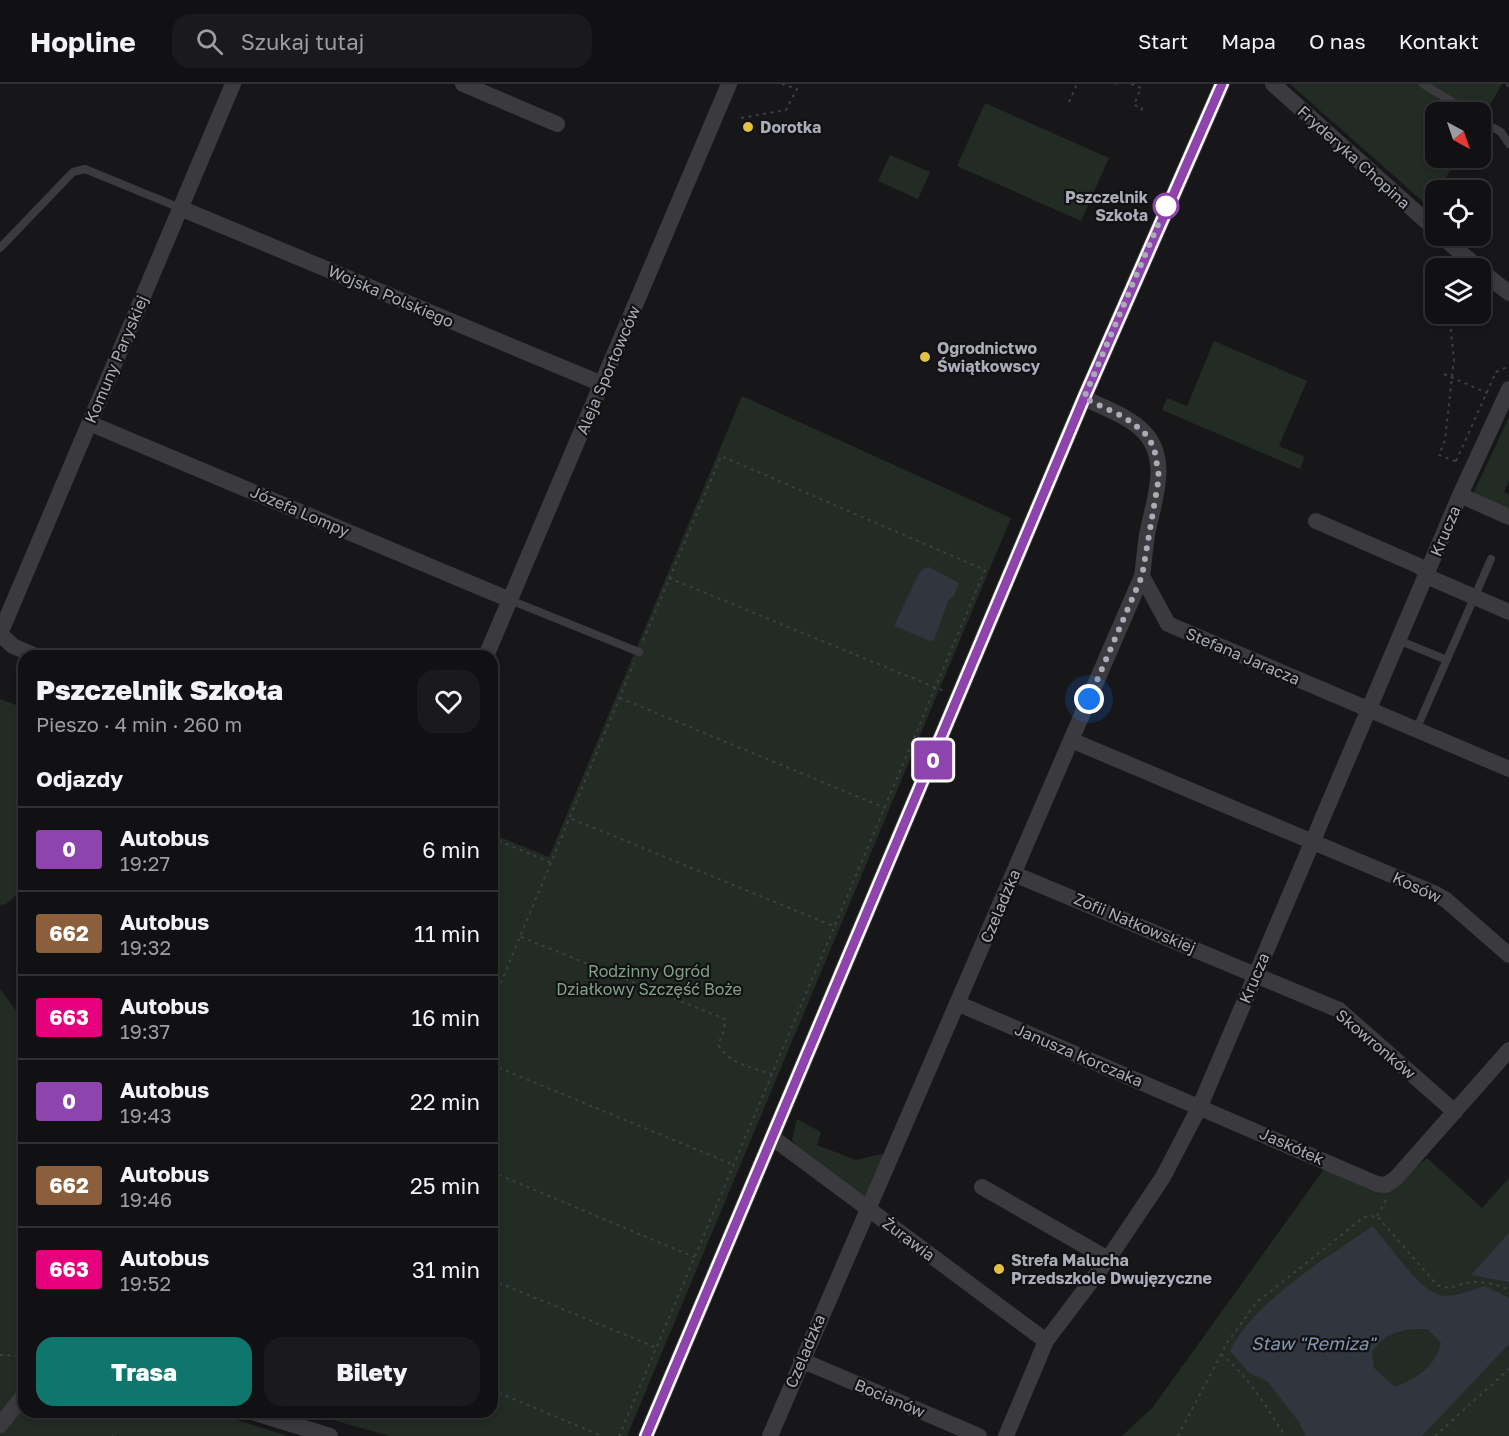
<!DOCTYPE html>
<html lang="pl">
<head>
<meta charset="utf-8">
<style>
	body { margin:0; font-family:"Golos Text",sans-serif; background:#1a1a1c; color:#f1f3f6; height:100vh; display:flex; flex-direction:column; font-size:22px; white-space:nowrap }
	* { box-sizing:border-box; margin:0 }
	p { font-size:20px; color:#9c9da0 }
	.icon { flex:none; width:33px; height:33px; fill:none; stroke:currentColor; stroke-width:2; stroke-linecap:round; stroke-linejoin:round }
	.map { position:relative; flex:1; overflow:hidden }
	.sheet { position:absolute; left:18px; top:566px; width:480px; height:768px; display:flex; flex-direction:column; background:#111113; border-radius:18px; box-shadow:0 3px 9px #0003,0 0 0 2px #303133 }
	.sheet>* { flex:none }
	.badge { padding:0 12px; border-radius:4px; font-size:21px; line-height:39px }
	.needle { width:39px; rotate:140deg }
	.tools { position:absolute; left:1425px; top:18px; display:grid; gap:12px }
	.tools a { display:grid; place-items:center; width:66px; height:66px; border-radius:12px; background:#111113; box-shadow:0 3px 9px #0003,0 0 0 2px #303133; font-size:30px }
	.you { position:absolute; width:30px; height:30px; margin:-15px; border:4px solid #fff; border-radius:50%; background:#1a73e8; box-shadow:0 0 0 9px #1a73e833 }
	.map>.badge { position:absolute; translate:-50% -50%; box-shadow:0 0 0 3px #fff }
	h2 { padding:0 18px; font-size:22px; line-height:54px }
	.round { display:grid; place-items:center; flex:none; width:63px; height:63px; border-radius:18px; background:#1a1a1c }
	.summary { display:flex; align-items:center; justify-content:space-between; height:102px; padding:0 18px }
	h1 { font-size:28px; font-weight:800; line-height:45px }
	.primary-button { display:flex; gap:12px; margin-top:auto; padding:12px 18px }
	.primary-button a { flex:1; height:69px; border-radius:18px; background:#0f766e; color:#fff; font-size:24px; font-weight:800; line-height:69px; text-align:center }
	.primary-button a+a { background:#1a1a1c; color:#f1f3f6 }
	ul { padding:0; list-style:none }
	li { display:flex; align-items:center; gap:18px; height:84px; padding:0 18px; border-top:2px solid #303133 }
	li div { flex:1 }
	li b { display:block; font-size:22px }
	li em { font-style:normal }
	li .badge { min-width:66px; font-weight:700; text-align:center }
	header { display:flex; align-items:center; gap:36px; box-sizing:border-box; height:84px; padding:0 30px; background:#111113; border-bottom:2px solid #303133 }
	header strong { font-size:28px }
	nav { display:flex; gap:33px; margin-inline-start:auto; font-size:21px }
	.search { width:420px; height:54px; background:#1a1a1c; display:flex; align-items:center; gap:15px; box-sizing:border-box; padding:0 21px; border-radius:18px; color:#9c9da0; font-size:22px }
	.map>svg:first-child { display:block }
	.green { fill:#232b25 }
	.water { fill:#30363e; fill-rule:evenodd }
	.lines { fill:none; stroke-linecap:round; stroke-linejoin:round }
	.path { stroke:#3e3f44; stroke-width:2; stroke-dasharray:3 4.5; stroke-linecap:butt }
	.service { stroke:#3a3a3f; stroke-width:8 }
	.minor { stroke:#3a3a3f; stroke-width:16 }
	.line-casing { stroke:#fff; stroke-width:14 }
	.line { stroke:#8e44ad; stroke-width:9 }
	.walk { stroke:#aaadb7; stroke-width:6; stroke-dasharray:0 10.8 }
	.poi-dot { fill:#e2c145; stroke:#121214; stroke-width:2 }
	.stop-dot { fill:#fff; stroke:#8e44ad; stroke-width:3 }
	.labels { text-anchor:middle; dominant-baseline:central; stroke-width:4.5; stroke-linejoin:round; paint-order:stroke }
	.poi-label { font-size:16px; font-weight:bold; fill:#aaadb7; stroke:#121214; text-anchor:start }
	.street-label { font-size:16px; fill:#aaadb7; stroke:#121214 }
	.stop-label { font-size:16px; font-weight:bold; fill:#aaadb7; stroke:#121214; text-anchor:end }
	.park-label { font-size:16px; fill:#83a188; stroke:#121214 }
	.water-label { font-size:18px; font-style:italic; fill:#8496af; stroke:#121214 }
</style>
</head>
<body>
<header>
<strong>Hopline</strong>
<div class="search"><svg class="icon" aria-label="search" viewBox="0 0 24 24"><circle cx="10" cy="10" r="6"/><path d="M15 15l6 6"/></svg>Szukaj tutaj</div>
<nav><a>Start</a><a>Mapa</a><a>O nas</a><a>Kontakt</a></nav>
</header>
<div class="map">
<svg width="1509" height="1352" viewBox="0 0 1509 1352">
	<rect width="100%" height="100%" fill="#171719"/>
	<!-- green -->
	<path class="green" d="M 1290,0 L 1502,0 L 1481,36 L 1480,28 L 1436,28 L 1436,74 L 1458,74 L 1428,122 Z
		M 985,19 L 1109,74 L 1081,137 L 957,82 Z
		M 890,71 L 930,88 L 918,115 L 878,97 Z
		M 1214,257 L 1307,297 L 1279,362 L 1305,373 L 1300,385 L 1162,326 L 1167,314 L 1187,322 Z
		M 742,312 L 1011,434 L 627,1352 L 389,1352 L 305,1328 L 492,1328 L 492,750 L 549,773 Z
		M 1509,333 L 1509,397 L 1504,408 L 1509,410 L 1509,428 L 1473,410 Z
		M 0,615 L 24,624 L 24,805 L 6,820 L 0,821 Z
		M 0,905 L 24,937 L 24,1328 L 211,1328 L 288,1352 L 0,1352 Z
		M 797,1035 L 821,1048 L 817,1061 L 856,1076 L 882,1070 L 886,1072 L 869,1110 L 862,1112 L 798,1064 L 792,1056 Z
		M 1427,1074 L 1482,1124 L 1509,1094 L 1509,1352 L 1122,1352 L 1153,1323 L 1327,1081 L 1387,1107 Z"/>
	<!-- water -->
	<path class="water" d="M 929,483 L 959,499 L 953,513 L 949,515 L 934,556 L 930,557 L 894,542 L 918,491 L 923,485 Z
		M 1373,1142 C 1386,1158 1417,1201 1434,1209 C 1448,1217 1471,1206 1485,1202 L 1509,1214 L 1509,1260 L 1422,1352 L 1306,1352 L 1299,1338 L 1267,1297 L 1249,1289 L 1230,1267 C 1254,1217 1328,1173 1373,1142 ZM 1412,1245 L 1428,1245 L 1441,1259 C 1436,1282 1416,1295 1395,1303 L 1374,1284 L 1372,1268 C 1383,1252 1393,1248 1412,1245 Z
		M 1509,1149 L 1509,1198 L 1471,1191 Z"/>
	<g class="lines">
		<!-- path -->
		<path class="path" d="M 1116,0 L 1117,0
			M 1131,0 L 1141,4 L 1134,21 L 1142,24 L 1141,27
			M 1507,0 L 1509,6
			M 1069,18 L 1077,0
			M 741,34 L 786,26 L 797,5 L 782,0
			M 1449,230 L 1454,275 L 1445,356 L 1439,371 L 1460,379
			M 1444,290 L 1487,309
			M 1456,377 L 1496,288 L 1509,282
			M 669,494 L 944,607
			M 50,568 L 59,572
			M 492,592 L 496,584
			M 620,614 L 885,724
			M 572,735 L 836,843
			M 492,754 L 552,779
			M 521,853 L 725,935 L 724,947 L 718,961 C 729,980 754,984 774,991
			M 492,920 L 634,579
			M 492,981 L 734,1081
			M 492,1088 L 694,1173
			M 1377,1132 L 1386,1116
			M 492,1196 L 657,1264
			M 1221,1270 C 1248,1292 1266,1322 1285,1352
			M 0,1271 L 24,1272
			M 492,1306 L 602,1352
			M 112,1352 L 113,1352
			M 619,1352 L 985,486 L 721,372 L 643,557
			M 1178,1352 L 1227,1259 L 1256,1219 L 1364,1133 L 1377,1132 L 1437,1201 C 1450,1206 1453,1202 1466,1199 C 1480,1196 1496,1200 1509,1206
			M 1435,1352 L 1509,1285"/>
		<!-- service -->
		<path class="service" d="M 1423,0 L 1469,28
			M 1480,36 L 1501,48 L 1509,60
			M 0,164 L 73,88 L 85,85 L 180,124
			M 510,516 L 639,568
			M 1398,556 L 1447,576
			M 1416,646 L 1491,475"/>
		<!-- minor -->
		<path class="minor" d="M 463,0 L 557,40
			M 1273,0 L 1436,146
			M 180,124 L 602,300
			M 1441,152 L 1479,184
			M 1480,186 L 1509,209
			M 89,339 L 510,516
			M 1460,411 L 1509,433
			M 1316,437 L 1419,482 L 1433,495 L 1509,528
			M 1142,492 L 1168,540 L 1509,685
			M 0,550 L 233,0
			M 0,550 L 13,562 L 36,572
			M 486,572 L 729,0
			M 1071,656 L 1434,809 L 1446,816 L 1509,871
			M 1014,790 L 1339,926 L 1455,1028
			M 959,920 L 1377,1100 L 1386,1101 L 1396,1094 L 1509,966
			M 773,1054 L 1046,1257
			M 982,1103 L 1108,1175
			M 801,1276 L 979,1352
			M 252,1328 L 330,1352
			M 0,1341 L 24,1311
			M 646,1352 L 1084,314 L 1222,0
			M 770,1352 L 1142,492 C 1144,478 1145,464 1147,451 C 1153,418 1171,377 1144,348 C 1129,332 1104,324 1084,314
			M 1006,1352 L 1046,1257 L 1108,1175 L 1163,1093 L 1200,1022 L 1460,411 L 1509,305"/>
	</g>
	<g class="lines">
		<defs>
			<path id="line" d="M 646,1352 L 1084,314 L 1222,0"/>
		</defs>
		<!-- line casing -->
		<use href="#line" class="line-casing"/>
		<!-- line -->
		<use href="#line" class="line"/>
		<!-- walk -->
		<path class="walk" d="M 1089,615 L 1142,492 L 1159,393 L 1154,363 L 1144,348 L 1124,333 L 1084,314 L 1166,122"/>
	</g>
	<!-- markers -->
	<g class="poi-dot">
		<circle cx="748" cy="43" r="6"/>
		<circle cx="925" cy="273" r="6"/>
		<circle cx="999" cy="1185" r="6"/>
	</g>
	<circle class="stop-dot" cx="1166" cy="122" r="12"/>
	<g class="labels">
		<!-- poi labels -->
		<g class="poi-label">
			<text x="760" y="43">Dorotka</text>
			<text x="937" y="264">Ogrodnictwo<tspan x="937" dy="18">Świątkowscy</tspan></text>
			<text x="1011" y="1176">Strefa Malucha<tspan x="1011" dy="18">Przedszkole Dwujęzyczne</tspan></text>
		</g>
		<!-- street labels -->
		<g class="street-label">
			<text transform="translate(1354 73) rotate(42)">Fryderyka Chopina</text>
			<text transform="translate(391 212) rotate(23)">Wojska Polskiego</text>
			<text transform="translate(116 275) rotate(-67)">Komuny Paryskiej</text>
			<text transform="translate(608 286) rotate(-67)">Aleja Sportowców</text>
			<text transform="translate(300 427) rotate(23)">Józefa Lompy</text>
			<text transform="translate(1445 447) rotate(-67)">Krucza</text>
			<text transform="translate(1243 572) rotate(23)">Stefana Jaracza</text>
			<text transform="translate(1417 803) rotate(25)">Kosów</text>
			<text transform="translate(1000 822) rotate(-67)">Czeladzka</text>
			<text transform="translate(1135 839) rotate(23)">Zofii Nałkowskiej</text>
			<text transform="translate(1254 894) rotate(-67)">Krucza</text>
			<text transform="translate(1376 960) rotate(40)">Skowronków</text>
			<text transform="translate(1079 971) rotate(23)">Janusza Korczaka</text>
			<text transform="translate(1292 1062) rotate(24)">Jaskółek</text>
			<text transform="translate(909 1155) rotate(37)">Żurawia</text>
			<text transform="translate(805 1267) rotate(-67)">Czeladzka</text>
			<text transform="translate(890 1314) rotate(23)">Bocianów</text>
		</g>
		<!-- stop labels -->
		<g class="stop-label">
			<text x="1148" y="113">Pszczelnik<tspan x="1148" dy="18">Szkoła</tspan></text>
		</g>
		<!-- park labels -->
		<g class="park-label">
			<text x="649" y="887">Rodzinny Ogród<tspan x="649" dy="18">Działkowy Szczęść Boże</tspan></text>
		</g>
		<!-- water labels -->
		<g class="water-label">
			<text x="1313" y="1259">Staw "Remiza"</text>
		</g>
	</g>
</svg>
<div class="tools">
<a><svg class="needle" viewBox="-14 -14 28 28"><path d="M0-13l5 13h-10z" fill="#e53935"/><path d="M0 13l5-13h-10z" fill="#9c9da0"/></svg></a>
<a><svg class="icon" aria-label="locate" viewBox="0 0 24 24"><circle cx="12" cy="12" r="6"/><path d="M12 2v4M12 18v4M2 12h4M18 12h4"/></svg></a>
<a><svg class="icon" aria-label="layers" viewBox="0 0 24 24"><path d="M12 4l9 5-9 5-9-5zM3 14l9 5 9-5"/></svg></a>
</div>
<div class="you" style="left:1089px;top:615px"></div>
<b class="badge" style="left:933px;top:676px;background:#8e44ad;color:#fff">0</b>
<section class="sheet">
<div class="summary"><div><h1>Pszczelnik Szkoła</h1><p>Pieszo · 4 min · 260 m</p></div><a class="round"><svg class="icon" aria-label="heart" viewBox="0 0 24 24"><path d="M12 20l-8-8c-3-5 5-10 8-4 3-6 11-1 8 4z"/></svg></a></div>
<h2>Odjazdy</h2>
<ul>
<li><span class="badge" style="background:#8e44ad;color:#fff">0</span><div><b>Autobus</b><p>19:27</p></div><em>6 min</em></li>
<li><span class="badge" style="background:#8b5e3c;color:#fff">662</span><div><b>Autobus</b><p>19:32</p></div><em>11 min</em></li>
<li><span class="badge" style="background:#e6007e;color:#fff">663</span><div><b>Autobus</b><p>19:37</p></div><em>16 min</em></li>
<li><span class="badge" style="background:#8e44ad;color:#fff">0</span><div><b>Autobus</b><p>19:43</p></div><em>22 min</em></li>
<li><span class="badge" style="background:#8b5e3c;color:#fff">662</span><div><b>Autobus</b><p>19:46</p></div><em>25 min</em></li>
<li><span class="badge" style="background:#e6007e;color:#fff">663</span><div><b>Autobus</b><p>19:52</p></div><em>31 min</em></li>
</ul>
<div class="primary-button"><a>Trasa</a><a>Bilety</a></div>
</section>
</div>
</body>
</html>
